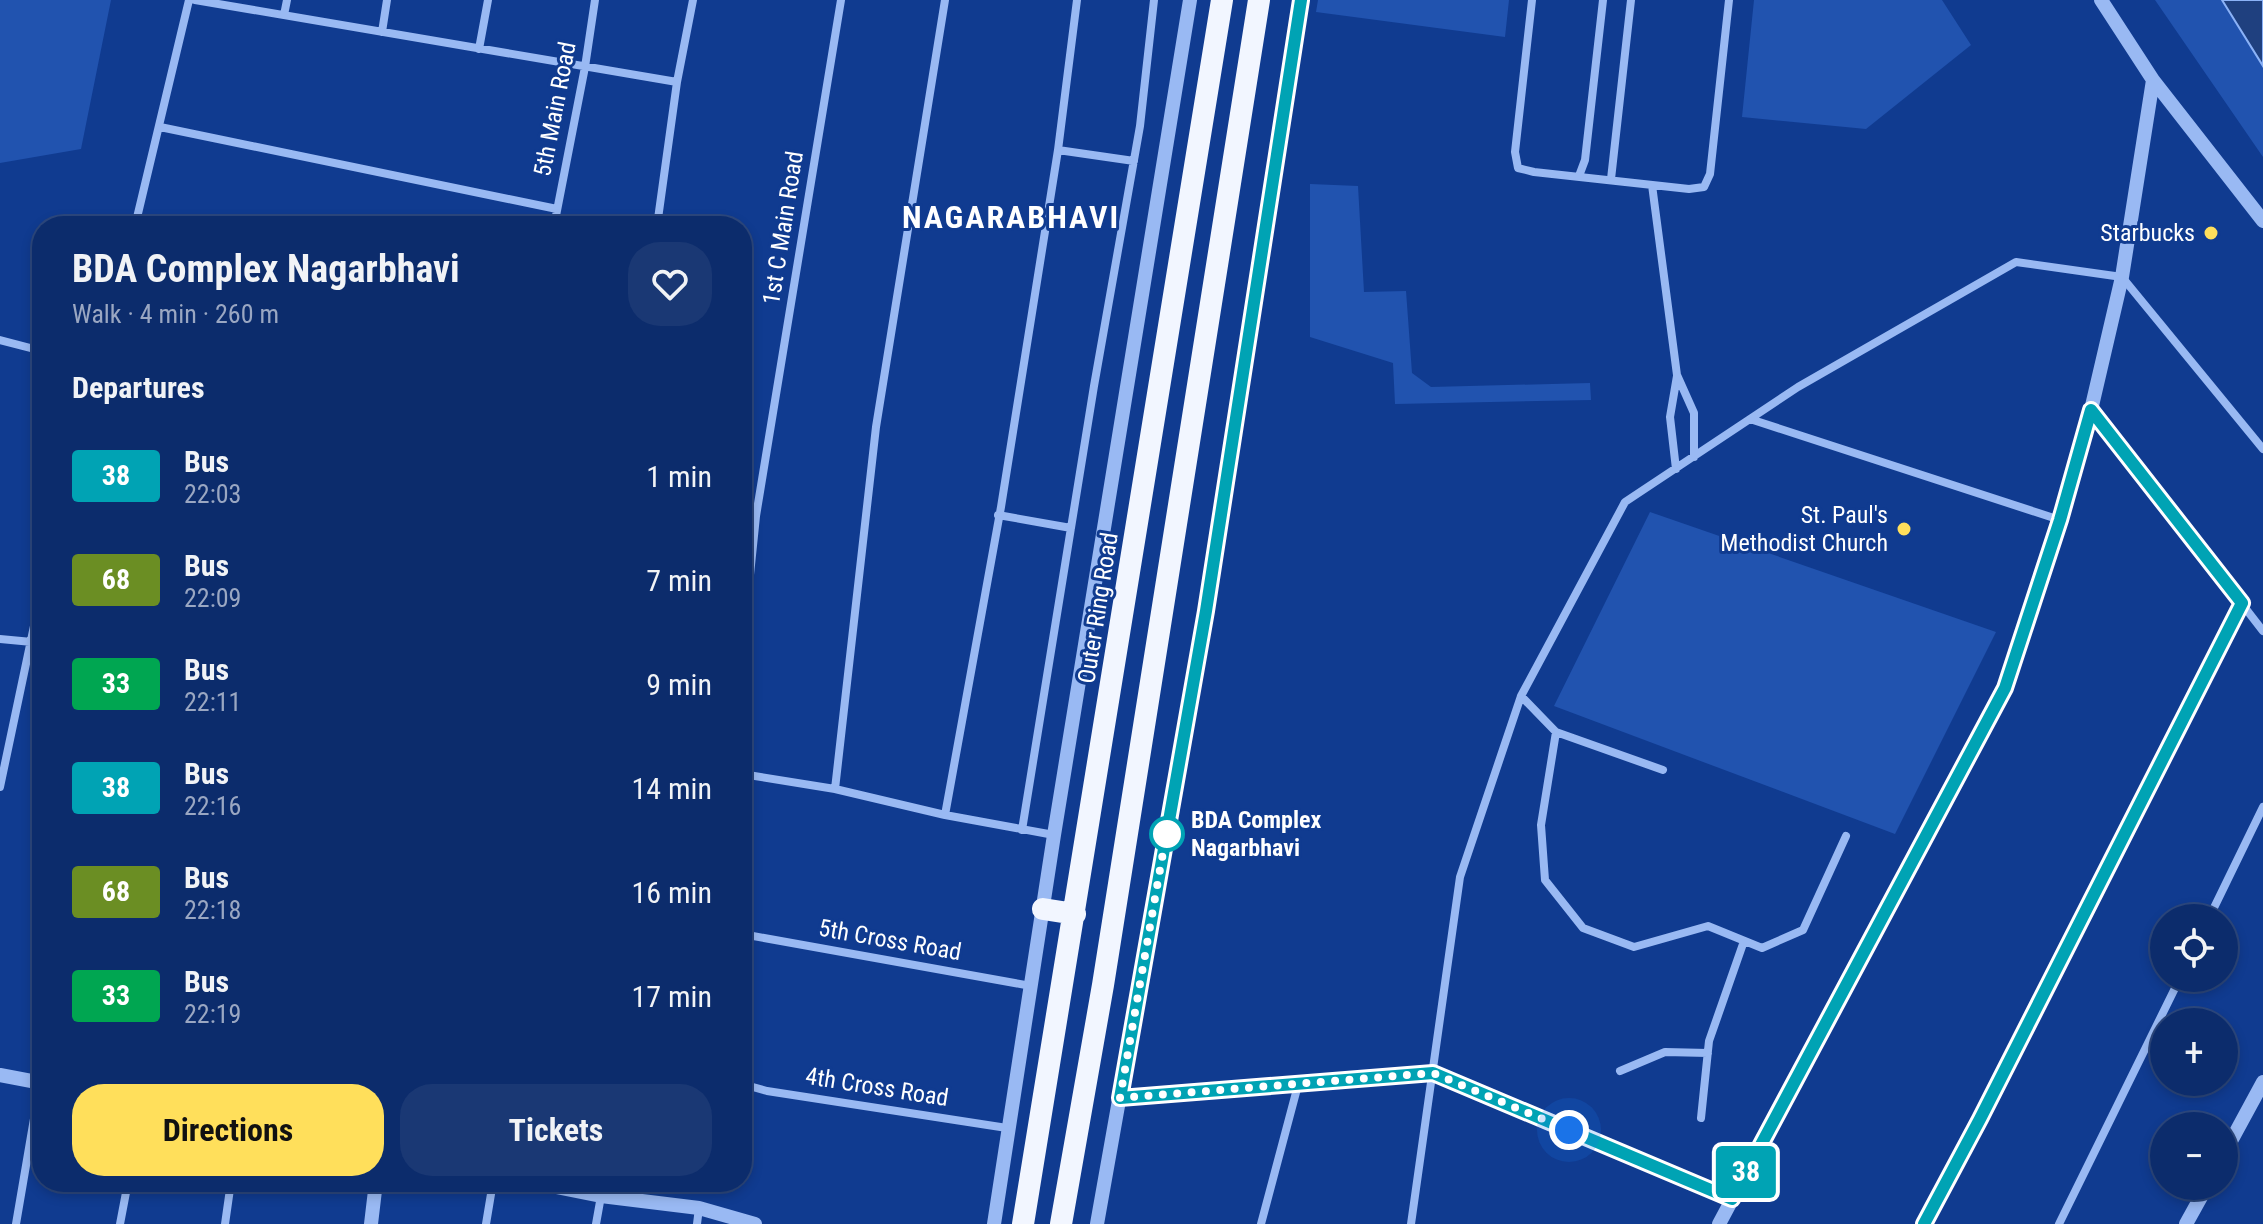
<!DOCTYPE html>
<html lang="en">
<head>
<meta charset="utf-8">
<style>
	body { margin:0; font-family:"Roboto Condensed",sans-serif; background:#1a3874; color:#f1f3f6; height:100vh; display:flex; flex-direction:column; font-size:30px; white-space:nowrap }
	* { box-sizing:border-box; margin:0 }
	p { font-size:26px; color:#9aa7c2 }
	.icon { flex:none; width:44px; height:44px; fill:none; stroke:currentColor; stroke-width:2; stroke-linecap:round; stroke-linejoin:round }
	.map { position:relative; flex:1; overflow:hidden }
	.side { position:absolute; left:32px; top:216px; width:720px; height:976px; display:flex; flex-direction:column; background:#0c2c6c; border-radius:32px; box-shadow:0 4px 12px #0003,0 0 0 2px #2c487f }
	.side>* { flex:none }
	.badge { padding:0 16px; border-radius:6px; font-size:28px; line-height:52px }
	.controls { position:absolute; left:2150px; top:904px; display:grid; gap:16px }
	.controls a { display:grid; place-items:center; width:88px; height:88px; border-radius:50%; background:#0c2c6c; box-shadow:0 4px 12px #0003,0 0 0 2px #2c487f; font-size:40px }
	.you { position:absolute; width:40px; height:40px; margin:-20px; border:6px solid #fff; border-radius:50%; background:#1a73e8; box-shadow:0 0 0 12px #1a73e833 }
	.map>.badge { position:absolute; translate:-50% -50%; box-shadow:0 0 0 4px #fff }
	h2 { padding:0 40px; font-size:30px; line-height:72px }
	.round { display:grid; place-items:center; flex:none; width:84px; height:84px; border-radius:32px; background:#1a3874 }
	.summary { display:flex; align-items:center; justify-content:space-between; height:136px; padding:0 40px }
	h1 { font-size:38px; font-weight:700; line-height:60px }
	.cta { display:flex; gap:16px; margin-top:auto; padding:16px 40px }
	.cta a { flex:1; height:92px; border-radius:32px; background:#ffdf5b; color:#111; font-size:32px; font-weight:700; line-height:92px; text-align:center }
	.cta a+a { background:#1a3874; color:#f1f3f6 }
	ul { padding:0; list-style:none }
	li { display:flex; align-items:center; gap:24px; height:104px; padding:0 40px }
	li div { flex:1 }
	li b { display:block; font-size:30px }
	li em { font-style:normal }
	li .badge { min-width:88px; font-weight:700; text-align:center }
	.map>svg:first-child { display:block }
	.green { fill:#2153af }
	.water { fill:#1f407f; stroke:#8bb2f7; stroke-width:2 }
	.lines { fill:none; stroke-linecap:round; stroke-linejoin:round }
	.minor { stroke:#99b9f3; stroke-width:8 }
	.tertiary { stroke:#99b9f3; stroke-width:14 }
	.trunk { stroke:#f2f6ff; stroke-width:22 }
	.line-casing { stroke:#fff; stroke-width:18 }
	.line { stroke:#00a3b4; stroke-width:12 }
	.walk { stroke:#fff; stroke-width:8; stroke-dasharray:0 14.4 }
	.poi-dot { fill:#ffdf5b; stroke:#103b90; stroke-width:3 }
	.stop-dot { fill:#fff; stroke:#00a3b4; stroke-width:4 }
	.labels { text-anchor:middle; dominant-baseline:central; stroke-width:6; stroke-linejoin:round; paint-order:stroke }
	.street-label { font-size:24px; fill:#fff; stroke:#103b90 }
	.poi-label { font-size:24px; fill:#fff; stroke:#103b90; text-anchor:end }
	.stop-label { font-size:24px; font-weight:bold; fill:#fff; stroke:#103b90; text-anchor:start }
	.district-label { font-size:32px; font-weight:bold; letter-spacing:2px; fill:#fff; stroke:#103b90 }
</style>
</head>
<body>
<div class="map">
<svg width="2263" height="1224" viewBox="0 0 2263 1224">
	<rect width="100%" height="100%" fill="#103b90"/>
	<!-- green -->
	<path class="green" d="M 0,0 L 111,0 L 81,149 L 0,163 Z
		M 1318,0 L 1509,0 L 1505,37 L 1316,12 Z
		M 1754,0 L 1942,0 L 1971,45 L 1866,129 L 1742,117 Z
		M 2155,0 L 2222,0 L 2263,66 L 2263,157 Z
		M 1310,184 L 1358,186 L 1364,292 L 1406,291 L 1412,373 L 1431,387 L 1590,383 L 1591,400 L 1395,404 L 1393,363 L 1310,337 Z
		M 1650,512 L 1996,632 L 1895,834 L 1554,706 Z"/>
	<!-- water -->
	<path class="water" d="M 2222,0 L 2263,0 L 2263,66 Z"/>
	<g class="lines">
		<!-- minor -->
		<path class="minor" d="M 195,0 L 677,82
			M 1532,0 L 1515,152 L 1518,168 L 1534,172 L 1689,189 L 1704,187 L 1710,174 L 1729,0
			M 284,15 L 287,0
			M 382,32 L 387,0
			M 479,49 L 488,0
			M 160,127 L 557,209
			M 1058,150 L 1134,161
			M 1579,176 L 1585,160 L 1603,0
			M 1611,179 L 1631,0
			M 1652,185 L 1677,375 L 1694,413 L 1694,457
			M 135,226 L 189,0
			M 554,226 L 585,67 L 595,0
			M 657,226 L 677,82 L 693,0
			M 0,340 L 42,351
			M 2092,410 L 2263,631
			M 1750,419 L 2060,520
			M 1676,469 L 1670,417 L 1677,376
			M 998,515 L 1071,528
			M 0,639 L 32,642
			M 742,653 L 756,516 L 841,0
			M 1521,696 L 1556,732 L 1541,825 L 1545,880 L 1583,928 L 1634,947 L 1708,926 L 1762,948 L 1803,930 L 1846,836
			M 1556,732 L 1663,770
			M 742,774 L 835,789 L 945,815 L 1054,835
			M 0,787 L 42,588
			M 835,789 L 876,427 L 945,0
			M 945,815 L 1001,507 L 1058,150 L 1077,0
			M 1022,830 L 1094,386 L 1140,126 L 1154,0
			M 2209,918 L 2263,807
			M 742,934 L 1031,986
			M 1620,1071 L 1665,1052 L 1708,1053
			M 742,1084 L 767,1091 L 1007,1128
			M 1120,1098 L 1433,1073 L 1732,1199
			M 1701,1118 L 1709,1041 L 1744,941
			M 16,1224 L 42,1072
			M 120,1224 L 128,1182
			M 225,1224 L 231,1182
			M 486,1224 L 493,1182
			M 596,1224 L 601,1196
			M 697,1224 L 699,1208
			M 1261,1224 L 1298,1085
			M 1411,1224 L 1460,877 L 1521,696 L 1625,502 L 1798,387 L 2016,262 L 2122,277 L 2263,449
			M 1924,1224 L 1980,1119 L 2242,603
			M 2059,1224 L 2180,978"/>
		<!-- tertiary -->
		<path class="tertiary" d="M 2101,0 L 2153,80 L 2263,221
			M 0,1075 L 42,1083
			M 2224,1154 L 2263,1082
			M 531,1182 L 601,1196 L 699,1208 L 755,1224
			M 371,1224 L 376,1182
			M 994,1224 L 1054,835 L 1190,0
			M 1097,1224 L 1206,611 L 1301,0
			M 1719,1224 L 2005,688 L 2060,520 L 2091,410 L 2122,277 L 2153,80
			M 2186,1224 L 2207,1186"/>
		<!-- trunk -->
		<path class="trunk" d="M 1043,909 L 1075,914
			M 1023,1224 L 1222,0
			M 1061,1224 L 1103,985 L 1259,0"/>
	</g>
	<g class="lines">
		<defs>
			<path id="line" d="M 1301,0 L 1206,611 L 1120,1098 L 1433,1073 L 1732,1199 L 2005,688 L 2060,520 L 2091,410 L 2242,603 L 1980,1119 L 1924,1224"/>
		</defs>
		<!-- line casing -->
		<use href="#line" class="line-casing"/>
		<!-- line -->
		<use href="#line" class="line"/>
		<!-- walk -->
		<path class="walk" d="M 1167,834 L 1168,824 L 1120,1098 L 1433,1073 L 1569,1130"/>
	</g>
	<!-- markers -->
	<g class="poi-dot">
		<circle cx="2211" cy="233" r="8"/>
		<circle cx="1904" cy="529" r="8"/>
	</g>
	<circle class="stop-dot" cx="1167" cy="834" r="16"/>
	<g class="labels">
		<!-- street labels -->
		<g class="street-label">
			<text transform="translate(555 109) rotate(-79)">5th Main Road</text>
			<text transform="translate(783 228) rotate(-81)">1st C Main Road</text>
			<text transform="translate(1098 608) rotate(-81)">Outer Ring Road</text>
			<text transform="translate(890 940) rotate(10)">5th Cross Road</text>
			<text transform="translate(877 1087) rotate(9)">4th Cross Road</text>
		</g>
		<!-- poi labels -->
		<g class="poi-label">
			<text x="2195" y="233">Starbucks</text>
			<text x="1888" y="515">St. Paul's<tspan x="1888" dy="28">Methodist Church</tspan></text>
		</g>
		<!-- stop labels -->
		<g class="stop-label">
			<text x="1191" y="820">BDA Complex<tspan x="1191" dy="28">Nagarbhavi</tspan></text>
		</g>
		<!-- district labels -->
		<g class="district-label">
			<text x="1011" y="217">NAGARABHAVI</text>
		</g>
	</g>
</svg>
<div class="controls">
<a><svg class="icon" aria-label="locate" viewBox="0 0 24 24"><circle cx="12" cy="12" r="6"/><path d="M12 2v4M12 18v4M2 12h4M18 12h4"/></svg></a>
<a>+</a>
<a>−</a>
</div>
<div class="you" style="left:1569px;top:1130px"></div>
<b class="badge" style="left:1746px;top:1172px;background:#00a3b4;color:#fff">38</b>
<section class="side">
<div class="summary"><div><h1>BDA Complex Nagarbhavi</h1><p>Walk · 4 min · 260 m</p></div><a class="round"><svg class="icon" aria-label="heart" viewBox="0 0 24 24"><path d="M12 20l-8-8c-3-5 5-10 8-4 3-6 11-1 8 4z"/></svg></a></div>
<h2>Departures</h2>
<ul>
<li><span class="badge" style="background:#00a3b4;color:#fff">38</span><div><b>Bus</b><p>22:03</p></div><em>1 min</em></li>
<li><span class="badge" style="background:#6b8e23;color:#fff">68</span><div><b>Bus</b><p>22:09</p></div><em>7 min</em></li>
<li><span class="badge" style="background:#00a651;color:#fff">33</span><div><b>Bus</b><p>22:11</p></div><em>9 min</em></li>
<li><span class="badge" style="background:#00a3b4;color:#fff">38</span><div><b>Bus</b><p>22:16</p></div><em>14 min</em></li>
<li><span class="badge" style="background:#6b8e23;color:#fff">68</span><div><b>Bus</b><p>22:18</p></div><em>16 min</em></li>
<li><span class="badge" style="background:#00a651;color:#fff">33</span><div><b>Bus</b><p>22:19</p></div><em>17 min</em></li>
</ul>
<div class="cta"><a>Directions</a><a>Tickets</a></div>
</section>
</div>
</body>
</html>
